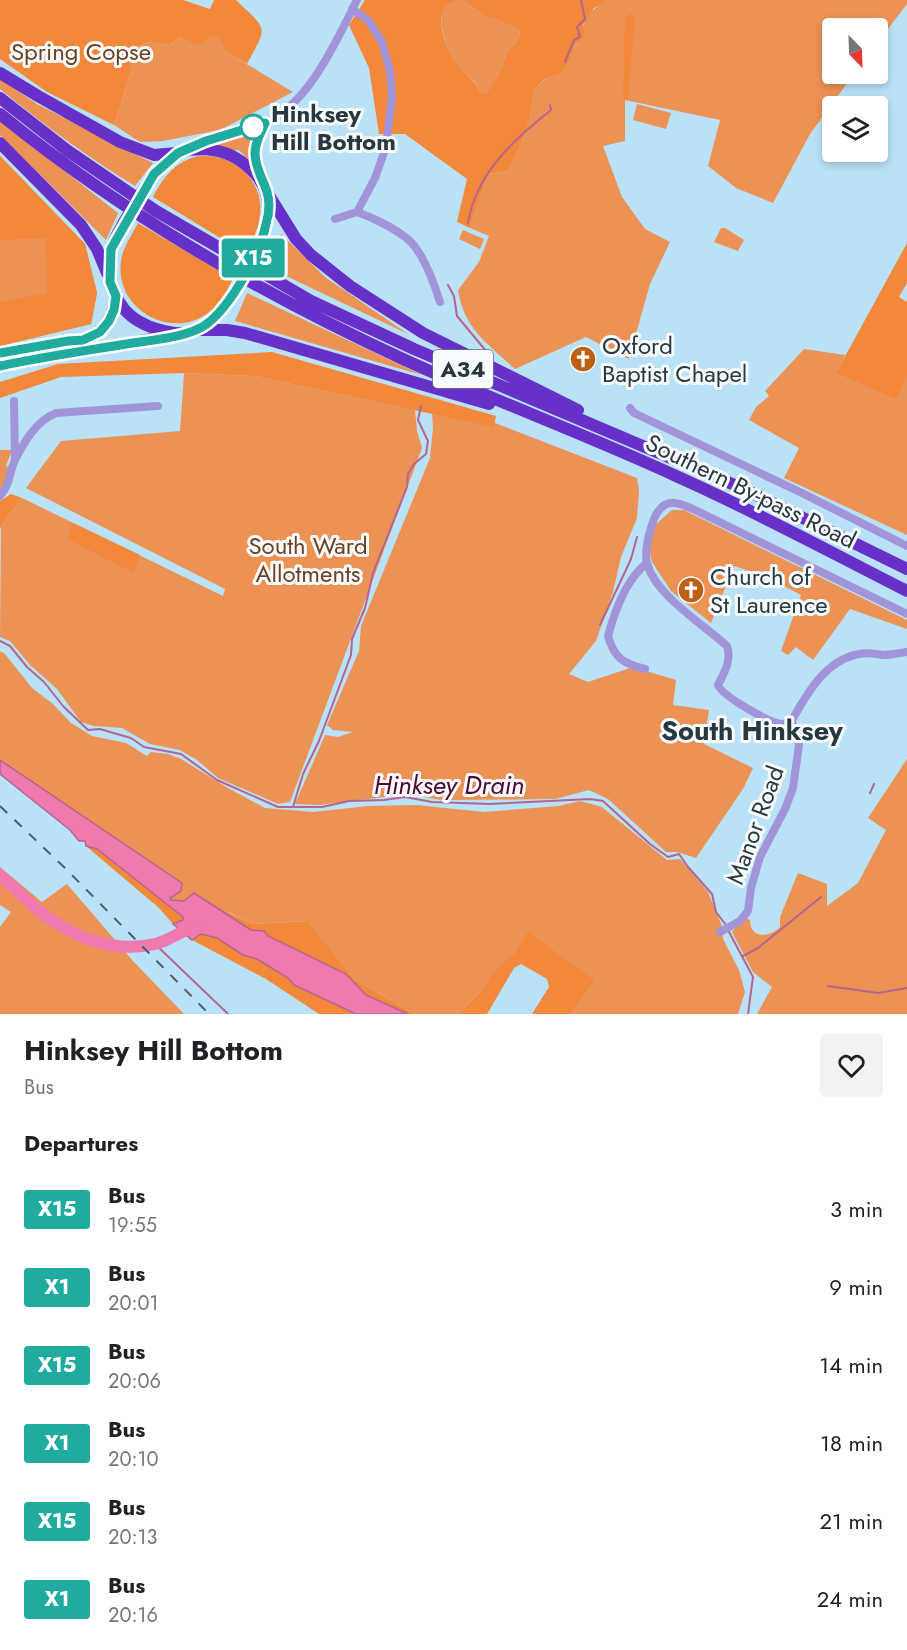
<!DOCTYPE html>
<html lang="en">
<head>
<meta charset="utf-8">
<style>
	body { margin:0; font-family:Jost,sans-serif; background:#f2f2f2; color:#202124; height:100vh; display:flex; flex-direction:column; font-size:22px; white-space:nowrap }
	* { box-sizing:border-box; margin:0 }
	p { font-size:20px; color:#757577 }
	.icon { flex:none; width:33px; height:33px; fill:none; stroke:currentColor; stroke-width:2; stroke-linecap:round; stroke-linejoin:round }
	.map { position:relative; height:1014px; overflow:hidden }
	.details { display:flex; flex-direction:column; background:#fff; flex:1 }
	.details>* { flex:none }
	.badge { padding:0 12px; border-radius:4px; font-size:21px; line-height:39px }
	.needle { width:39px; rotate:157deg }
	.buttons { position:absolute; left:822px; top:18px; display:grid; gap:12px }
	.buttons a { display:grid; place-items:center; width:66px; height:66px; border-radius:6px; background:#fff; box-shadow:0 3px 9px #0003; font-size:30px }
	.map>.badge { position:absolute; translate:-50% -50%; box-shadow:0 0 0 3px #fff }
	h2 { padding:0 24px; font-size:22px; line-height:54px }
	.round { display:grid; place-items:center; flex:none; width:63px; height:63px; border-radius:6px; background:#f2f2f2 }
	.summary { display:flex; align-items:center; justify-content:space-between; height:102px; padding:0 24px }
	h1 { font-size:28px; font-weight:700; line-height:45px }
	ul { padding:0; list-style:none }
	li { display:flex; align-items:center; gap:18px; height:78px; padding:0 24px }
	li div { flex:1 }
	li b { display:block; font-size:22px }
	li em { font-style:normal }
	li .badge { min-width:66px; font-weight:700; text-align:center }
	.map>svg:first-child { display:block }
	.green { fill:#ed9255 }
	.forest { fill:#f3873a }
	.water { fill:#f079b0; stroke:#b4668f; stroke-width:1.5 }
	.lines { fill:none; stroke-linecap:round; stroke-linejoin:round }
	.stream { stroke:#b4668f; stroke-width:2 }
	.river { stroke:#f079b0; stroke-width:12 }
	.minor { stroke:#a194d8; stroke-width:8 }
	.highway { stroke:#6730c9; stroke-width:12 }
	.rail { stroke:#4a606c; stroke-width:2; stroke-dasharray:10 10; stroke-linecap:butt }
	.line-casing { stroke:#fff; stroke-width:14 }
	.line { stroke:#1fac9e; stroke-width:9 }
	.stop-dot { fill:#fff; stroke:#1fac9e; stroke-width:3 }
	.labels { text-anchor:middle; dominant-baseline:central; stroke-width:6; stroke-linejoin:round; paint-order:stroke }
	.shield { fill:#f8fcfe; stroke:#66737a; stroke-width:1.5 }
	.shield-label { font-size:22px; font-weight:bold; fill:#283841 }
	.park-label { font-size:24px; fill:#6e4124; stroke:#f8fcfe }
	.stop-label { font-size:24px; font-weight:bold; fill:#283841; stroke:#f8fcfe; text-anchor:start }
	.poi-label { font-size:24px; fill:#283841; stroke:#f8fcfe; text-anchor:start }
	.street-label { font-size:24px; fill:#283841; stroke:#f8fcfe }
	.water-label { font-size:26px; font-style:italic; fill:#520631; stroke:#f8fcfe }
	.quarter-label { font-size:27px; font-weight:bold; fill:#283841; stroke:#f8fcfe }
</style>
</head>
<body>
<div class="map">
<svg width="907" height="1014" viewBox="0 0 907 1014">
	<rect width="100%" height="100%" fill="#b9e1f7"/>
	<!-- green -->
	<path class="green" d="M 463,0 L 486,17 L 502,22 L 521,31 L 516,42 L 507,52 L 500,72 L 486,96 C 479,92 478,87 474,81 C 467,74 459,68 454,60 C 446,50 436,16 445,5 C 449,0 457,0 463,0 Z
		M 604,0 L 907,0 L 907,4 L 878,42 L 878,28 L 832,28 L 832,74 L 854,74 L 810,134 L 773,203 L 736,188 L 708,166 L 720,120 L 625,100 L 625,141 L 603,146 L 622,197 L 645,229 L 670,242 L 650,284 L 629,359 L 586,337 L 515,369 C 488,344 464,329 458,290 L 479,262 L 489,236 L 470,228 L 488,174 L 508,171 C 520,144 534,120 533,90 C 546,78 561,67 571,53 C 584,38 579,14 604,3 Z
		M 218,36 L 225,51 L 293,92 L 220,130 L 163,141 L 140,142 L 114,125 L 139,46 L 149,42 L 169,45 L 181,37 Z
		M 0,79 L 37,104 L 153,163 L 135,186 C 87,157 43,124 0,89 Z
		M 637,104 L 671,113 L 666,129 L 633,120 Z
		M 0,120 L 118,213 L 106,240 L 0,135 Z
		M 257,129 L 252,144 L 253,164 L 239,150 L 232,151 L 212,144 Z
		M 0,156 L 85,244 L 97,293 L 91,324 L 0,346 Z
		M 721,228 L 725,228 L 744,240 L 738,251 L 714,242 Z
		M 463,230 L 484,239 L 480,249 L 459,239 Z
		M 281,234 L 325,277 L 408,334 L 263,265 Z
		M 247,293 L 422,375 L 235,321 Z
		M 804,349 L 845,355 L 837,373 L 896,398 L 907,376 L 907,535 L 784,478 L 799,448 L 749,420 L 756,407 L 769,396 L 765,391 Z
		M 184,373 L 254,376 L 415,410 L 417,431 L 422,448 L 290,802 L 278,804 L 218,778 L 197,760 L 180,750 L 150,744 L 122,728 L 94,726 L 81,722 L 57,689 L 30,665 L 10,641 L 0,637 L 1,526 L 22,498 L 223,596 L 225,589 L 26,488 L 61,441 L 180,431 Z
		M 431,398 L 637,478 L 639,490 L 637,518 L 621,557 L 613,592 L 596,641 L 569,674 L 588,682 L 633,667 L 676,680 L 673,705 L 709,710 L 704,744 L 753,768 L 743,789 L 696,858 L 677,852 L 666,852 L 608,799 L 589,790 L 555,799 L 441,800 L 408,794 L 320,805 L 295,804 L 325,735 L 338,737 L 353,732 L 333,730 L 327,725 L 359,651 L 361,626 L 430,458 L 433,428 Z
		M 0,450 L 12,450 L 6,466 L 12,468 L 0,491 Z
		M 672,510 L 684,510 L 907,620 L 907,629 L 850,609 L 813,660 L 796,647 L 788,655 L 781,651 L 801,595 L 765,576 L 734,566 L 711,623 L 671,591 L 652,562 L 649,548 L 655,525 Z
		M 0,651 L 5,654 L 32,688 L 53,704 L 71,723 L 92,736 L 126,743 L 147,756 L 151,752 L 168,754 L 181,759 L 228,788 L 265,808 L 313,812 L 368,806 L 416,805 L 484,812 L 559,806 L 580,801 L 602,807 L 667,860 L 680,859 L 708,892 L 722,926 L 723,939 L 739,970 L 745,992 L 738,1014 L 571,1014 L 595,981 L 515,957 L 490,975 L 482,990 L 458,1014 L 414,1014 L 354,979 L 306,921 L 253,924 L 207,902 L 408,1014 L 356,1014 L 243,955 L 217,938 L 201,934 L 192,940 L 173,924 L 183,920 L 183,917 L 97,849 L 86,846 L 85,841 L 79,841 L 70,830 L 0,774 Z
		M 907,759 L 907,1014 L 757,1014 L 772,987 L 753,972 L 732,932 L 744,917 L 750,920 C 750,939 769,938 780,927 L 780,917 L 798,873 L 827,884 L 827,906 L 858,883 L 886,830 L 868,818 Z
		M 0,867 L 42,902 L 67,884 L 133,961 L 184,1014 L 0,1014 L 0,927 L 11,912 L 0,905 Z"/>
	<!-- forest -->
	<path class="forest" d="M 0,0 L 183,0 L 210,9 L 214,0 L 236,0 C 268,31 268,25 247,64 L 225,51 L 218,36 L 210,37 L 198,45 L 181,37 L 169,45 L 149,42 L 139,46 L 114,125 L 47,92 L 0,59 Z
		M 365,0 L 460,0 C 431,3 442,39 452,57 C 457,66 467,74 474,82 C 478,87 479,92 486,95 L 500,72 L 507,52 L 516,42 L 521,31 L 502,22 L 486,17 L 463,0 L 604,0 L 604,3 L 594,8 L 583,25 L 584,37 L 576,44 L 566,67 L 560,73 L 545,79 L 533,90 C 534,120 520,145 508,171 L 488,174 L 470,228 L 457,222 L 467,179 L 405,134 L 379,134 L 369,68 L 349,25 Z
		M 629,14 L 635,16 L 628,100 L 623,99 L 625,19 Z
		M 0,156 L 85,244 L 97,293 L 91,324 L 0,346 L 0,302 L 47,293 L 46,238 L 0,240 Z
		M 198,156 C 232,153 264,179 260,214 C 259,229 252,241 245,253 L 153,197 C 164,176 175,162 198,156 Z
		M 138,223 L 233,279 C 226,292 220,304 208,313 C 170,341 114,308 121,261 C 123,247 132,235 138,223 Z
		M 907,243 L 907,283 L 899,297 L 907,302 L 907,376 L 896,399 L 836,373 Z
		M 272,352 L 496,416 L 494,427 L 254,376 L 184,373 L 61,377 L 0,398 L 0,382 L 58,364 Z
		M 11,494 L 22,498 L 1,526 L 0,530 L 0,501 Z
		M 73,523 L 140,555 L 134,573 L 67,539 Z
		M 86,846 L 97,849 L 183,917 L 183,920 L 173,924 L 159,908 Z
		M 194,893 L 231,914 L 253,924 L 307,921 L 354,979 L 414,1014 L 408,1014 L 366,995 L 346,974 L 268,936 L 264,931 L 251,930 Z
		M 528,932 L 595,981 L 571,1014 L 532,1014 L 549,987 L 547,979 L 521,964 L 514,968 L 487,1014 L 458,1014 L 482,990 L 490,975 L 514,954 Z
		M 201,934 L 217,938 L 243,955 L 257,959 L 288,978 L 294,985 L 356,1014 L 319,1014 L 266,979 L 192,940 Z"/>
	<!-- water -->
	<path class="water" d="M 0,760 L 182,883 L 181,891 L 170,898 L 171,900 L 184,901 L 194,893 L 251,930 L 264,931 L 268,936 L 346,974 L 366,995 L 408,1014 L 356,1014 L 294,985 L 288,978 L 257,959 L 243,955 L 217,938 L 201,934 L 192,940 L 173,924 L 183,920 L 183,917 L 97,849 L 86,846 L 85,841 L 79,841 L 70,830 L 0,774 Z"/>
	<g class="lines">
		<!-- stream -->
		<path class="stream" d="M 565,62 L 574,40 L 580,37 L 577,27 L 585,19 L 581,0
			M 468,223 C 476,174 513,140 551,110 L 550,105
			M 448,285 L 454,296 L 457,316 L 486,351
			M 600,625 L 631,559 L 637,537
			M 0,641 L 10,646 L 27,667 L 44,682 L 63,706 L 88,730 L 100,729 L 110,732 L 131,738 L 144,747 L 181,754 L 217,780 L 278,807 L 322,807 L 349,801 L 384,800 L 405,797 L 432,802 L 490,804 L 590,799 L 603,801 L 650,844 L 668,857 L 679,854 L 688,867 L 712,894 L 716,912 L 726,925
			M 870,793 L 874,784
			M 293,807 L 303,774 L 319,741 L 351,655 L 352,639 L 365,608 L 373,573 L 407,487 L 408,474 L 414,464 L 426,454 L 428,441 L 418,420 L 421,406
			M 728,930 L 753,977 L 748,1014
			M 155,944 L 228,1014
			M 743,956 L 758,948 L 821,897
			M 828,986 L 878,993 L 907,988"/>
		<!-- river -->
		<path class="river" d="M 0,875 C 13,886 25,899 38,910 C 70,936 113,954 155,944 C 169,941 182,930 197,926"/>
		<!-- minor -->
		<path class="minor" d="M 191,148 C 215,136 241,134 265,123 C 310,103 336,41 357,0
			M 260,177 C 254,156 256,142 265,123
			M 357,212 C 374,218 397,229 411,242 C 424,256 434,283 440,302
			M 335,219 L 357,212 L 375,178 L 386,147 L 392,96 L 390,71 L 382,42 L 368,20 L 352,9
			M 14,401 L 15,460
			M 630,408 L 634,413 L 802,493 L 907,546
			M 0,496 C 10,485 9,473 15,460 C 24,442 36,421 56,413 L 158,406
			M 645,669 C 624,664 614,658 608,636 C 615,610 626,579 647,563
			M 791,722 C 788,723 784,724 781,724 C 770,723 722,696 718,685 C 724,673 732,660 727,646 C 703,624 655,595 647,563 C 645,554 647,543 649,535 C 651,528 653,519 657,513 C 667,497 679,503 693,509 L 907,614
			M 791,722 C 806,695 825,660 859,654 C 867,652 876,654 883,655 C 891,655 899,653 907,652
			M 720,932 L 740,921 L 748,911 L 751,888 L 760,857 L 785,809 L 793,788 L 799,745 L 797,731 L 791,722"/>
		<!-- highway -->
		<path class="highway" d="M 0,73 L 38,96 L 120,142 L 154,155 L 177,153
			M 0,98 L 68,151 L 156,211 L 311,301 L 414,349 L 744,489 L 907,569
			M 0,114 C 123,214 262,294 405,360 C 495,401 587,435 676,476 C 755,511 830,552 907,591
			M 0,143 L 81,225 L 97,249 L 107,273
			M 202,149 C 220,150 233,154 247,166 C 284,196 265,234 247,269 C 236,291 222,317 199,329 C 178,340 139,327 124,309 C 111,292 105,269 111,249 C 115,235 145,186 155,174 C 161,166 171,157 179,153 C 186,149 194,150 202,149 Z
			M 270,197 L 296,239 L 311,255 L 350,286 L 423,333 L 578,410
			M 197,330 L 227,330 L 245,333 L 489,404
			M 0,353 L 90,338 C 107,327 113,315 116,296
			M 0,366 L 175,335"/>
		<!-- rail -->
		<path class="rail" d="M 0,806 L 65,868 L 209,1014"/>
	</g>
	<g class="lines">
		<defs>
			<path id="line" d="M 0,353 L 68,341 L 83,340 L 100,332 L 109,321 L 114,310 L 116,296 L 110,282 L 111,249 L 154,174 L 178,153 L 206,141 L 265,123 C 261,133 255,142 255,153 C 255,168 263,179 267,192 C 270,202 269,214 266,224 C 260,254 226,317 198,329 C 180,338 146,341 126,344 C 84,351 42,357 0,366"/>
		</defs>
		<!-- line casing -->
		<use href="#line" class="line-casing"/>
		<!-- line -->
		<use href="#line" class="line"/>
	</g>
	<!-- icons -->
	<defs>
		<symbol id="church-disc" viewBox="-11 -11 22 22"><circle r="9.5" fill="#be6013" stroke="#f8fcfe"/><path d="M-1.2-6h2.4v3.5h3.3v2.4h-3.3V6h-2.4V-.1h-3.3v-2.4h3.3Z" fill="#fff"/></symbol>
	</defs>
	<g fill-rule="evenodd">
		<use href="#church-disc" x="568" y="344" width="30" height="30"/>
		<use href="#church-disc" x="676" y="575" width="30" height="30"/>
	</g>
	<!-- markers -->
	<circle class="stop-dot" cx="253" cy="127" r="12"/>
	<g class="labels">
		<!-- shield labels -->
		<rect class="shield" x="433" y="350" width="60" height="38" rx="4.5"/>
		<g class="shield-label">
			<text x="463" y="369">A34</text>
		</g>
		<!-- park labels -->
		<g class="park-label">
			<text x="81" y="51">Spring Copse</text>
			<text x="308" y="545">South Ward<tspan x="308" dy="28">Allotments</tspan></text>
		</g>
		<!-- stop labels -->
		<g class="stop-label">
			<text x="271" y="113">Hinksey<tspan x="271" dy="28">Hill Bottom</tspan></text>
		</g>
		<!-- poi labels -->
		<g class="poi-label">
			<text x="602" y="345">Oxford<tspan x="602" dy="28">Baptist Chapel</tspan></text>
			<text x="710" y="576">Church of<tspan x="710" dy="28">St Laurence</tspan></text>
		</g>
		<!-- street labels -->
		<g class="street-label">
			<text transform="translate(751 491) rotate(26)">Southern By-pass Road</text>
			<text transform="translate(755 825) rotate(-70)">Manor Road</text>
		</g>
		<!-- water labels -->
		<g class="water-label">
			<text x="449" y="785">Hinksey Drain</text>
		</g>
		<!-- quarter labels -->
		<g class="quarter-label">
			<text x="752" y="730">South Hinksey</text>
		</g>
	</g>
</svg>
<div class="buttons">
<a><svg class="needle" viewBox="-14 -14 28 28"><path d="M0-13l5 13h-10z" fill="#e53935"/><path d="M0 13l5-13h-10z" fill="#757577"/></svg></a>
<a><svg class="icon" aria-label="layers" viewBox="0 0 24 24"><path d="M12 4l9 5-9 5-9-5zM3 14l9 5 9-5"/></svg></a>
</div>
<b class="badge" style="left:253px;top:258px;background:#1fac9e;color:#fff">X15</b>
</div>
<section class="details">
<div class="summary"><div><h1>Hinksey Hill Bottom</h1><p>Bus</p></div><a class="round"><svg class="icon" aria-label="heart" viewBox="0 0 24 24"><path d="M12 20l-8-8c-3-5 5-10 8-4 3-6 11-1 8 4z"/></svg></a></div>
<h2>Departures</h2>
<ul>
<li><span class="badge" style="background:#1fac9e;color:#fff">X15</span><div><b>Bus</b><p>19:55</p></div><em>3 min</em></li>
<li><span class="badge" style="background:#1fac9e;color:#fff">X1</span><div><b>Bus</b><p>20:01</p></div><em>9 min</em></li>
<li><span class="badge" style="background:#1fac9e;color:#fff">X15</span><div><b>Bus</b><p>20:06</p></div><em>14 min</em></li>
<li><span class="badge" style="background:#1fac9e;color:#fff">X1</span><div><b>Bus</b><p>20:10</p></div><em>18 min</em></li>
<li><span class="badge" style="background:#1fac9e;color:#fff">X15</span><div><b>Bus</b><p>20:13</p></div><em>21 min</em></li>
<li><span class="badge" style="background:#1fac9e;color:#fff">X1</span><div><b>Bus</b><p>20:16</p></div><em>24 min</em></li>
</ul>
</section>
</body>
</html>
